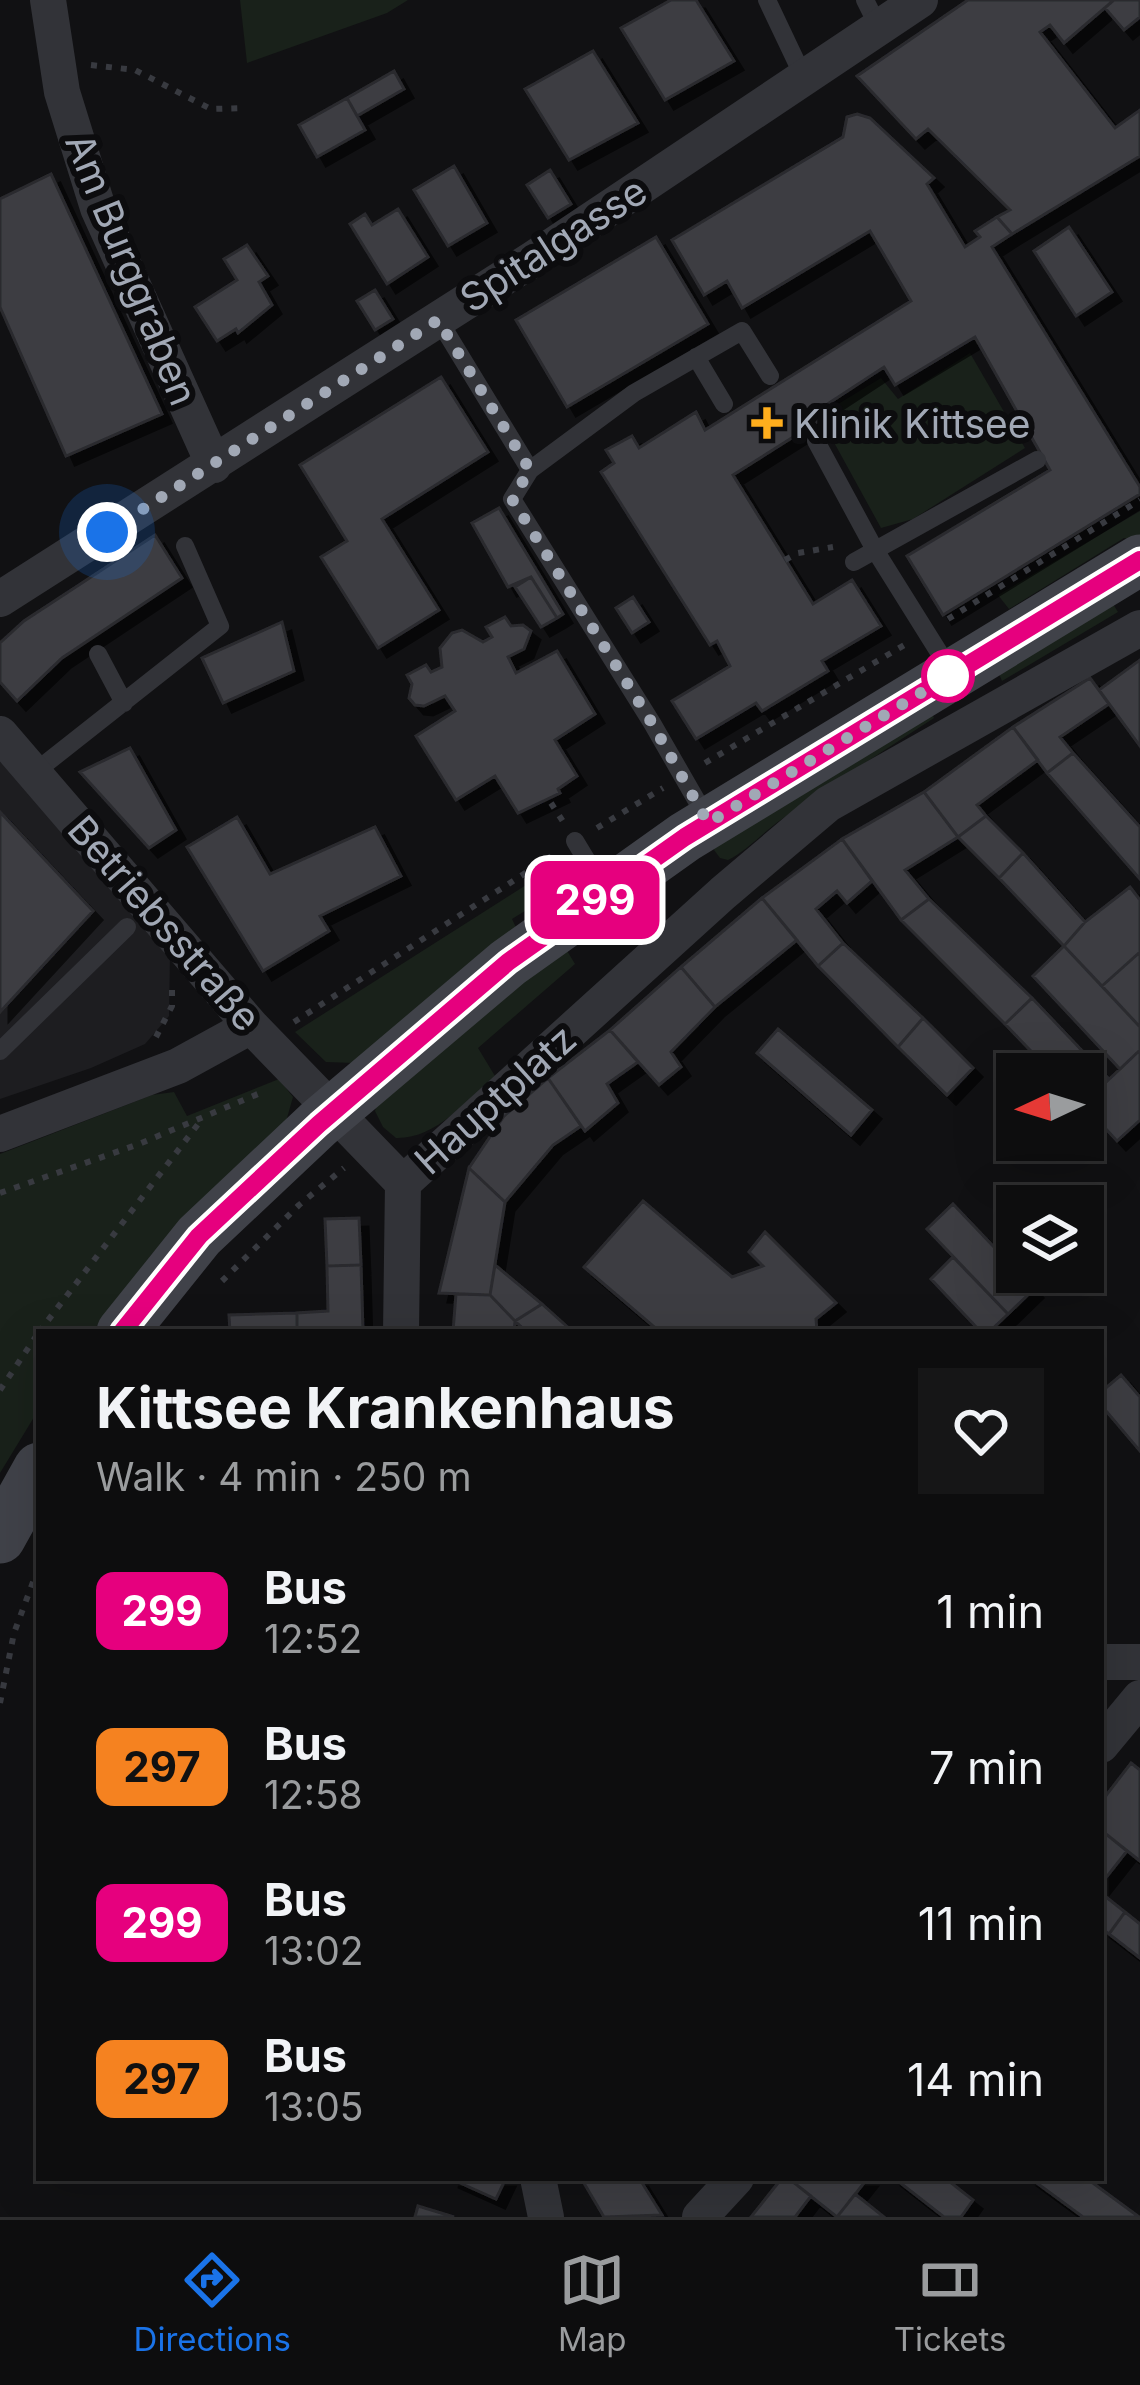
<!DOCTYPE html>
<html lang="en">
<head>
<meta charset="utf-8">
<style>
	body { margin:0; font-family:Inter,sans-serif; background:#161617; color:#f1f3f6; height:100vh; display:flex; flex-direction:column; font-size:45px; white-space:nowrap }
	* { box-sizing:border-box; margin:0 }
	p { font-size:39px; color:#9a9c9e }
	.icon { flex:none; width:66px; height:66px; fill:none; stroke:currentColor; stroke-width:2; stroke-linecap:round; stroke-linejoin:round }
	.map { position:relative; flex:1; overflow:hidden }
	.side { position:absolute; left:36px; top:1329px; width:1068px; height:852px; display:flex; flex-direction:column; background:#0d0d0e; border-radius:0px; box-shadow:0 12px 48px #0002,0 0 0 3px #2d2d2e }
	.side>* { flex:none }
	.badge { padding:0 24px; border-radius:18px; font-size:42px; line-height:78px }
	.needle { width:78px; rotate:266deg }
	.fabs { position:absolute; left:996px; top:1053px; display:grid; gap:24px }
	.fabs a { display:grid; place-items:center; width:108px; height:108px; border-radius:0px; background:#0d0d0e; box-shadow:0 12px 48px #0002,0 0 0 3px #2d2d2e; font-size:60px }
	.you { position:absolute; width:60px; height:60px; margin:-30px; border:9px solid #fff; border-radius:50%; background:#1a73e8; box-shadow:0 0 0 18px #1a73e833 }
	.map>.badge { position:absolute; translate:-50% -50%; box-shadow:0 0 0 6px #fff }
	.round { display:grid; place-items:center; flex:none; width:126px; height:126px; border-radius:0px; background:#161617 }
	.summary { display:flex; align-items:center; justify-content:space-between; height:204px; padding:0 60px }
	h1 { font-size:57px; font-weight:700; line-height:90px }
	ul { padding:0; list-style:none }
	li { display:flex; align-items:center; gap:36px; height:156px; padding:0 60px }
	li div { flex:1 }
	li b { display:block; font-size:45px }
	li em { font-style:normal }
	li .badge { min-width:132px; font-weight:700; text-align:center }
	.tab-bar { display:flex; justify-content:space-around; align-items:center; height:168px; border-top:3px solid #2d2d2e; background:#0d0d0e; font-size:33px; color:#9a9c9e }
	.tab-bar a { display:grid; justify-items:center; gap:6px }
	.tab-bar .selected { color:#1a73e8 }
	.map>svg:first-child { display:block }
	.built { fill:#1d1d20 }
	.green { fill:#19211a }
	.building { fill:#3d3e43; stroke:#2b2b2f; stroke-width:3; filter:url(#shadow) }
	.lines { fill:none; stroke-linecap:round; stroke-linejoin:round }
	.path { stroke:#383a40; stroke-width:6; stroke-dasharray:6 9; stroke-linecap:butt }
	.lane { stroke:#323338; stroke-width:18 }
	.street { stroke:#323338; stroke-width:36 }
	.secondary { stroke:#404249; stroke-width:51 }
	.line-casing { stroke:#fff; stroke-width:27 }
	.line { stroke:#e6007e; stroke-width:18 }
	.walk { stroke:#a1a8b5; stroke-width:12; stroke-dasharray:0 21.6 }
	.poi-dot { fill:#ffae1d; stroke:#0c0c0e; stroke-width:4.5 }
	.stop-dot { fill:#fff; stroke:#e6007e; stroke-width:6 }
	.labels { text-anchor:middle; dominant-baseline:central; stroke-width:12; stroke-linejoin:round; paint-order:stroke }
	.street-label { font-size:39px; fill:#a1a8b5; stroke:#0c0c0e }
	.poi-label { font-size:39px; fill:#a1a8b5; stroke:#0c0c0e; text-anchor:start }
</style>
</head>
<body>
<div class="map">
<svg width="1140" height="2217" viewBox="0 0 1140 2217">
	<defs>
		<filter id="shadow"><feDropShadow dx="9" dy="9" stdDeviation="0" flood-color="#0009"/></filter>
	</defs>
	<rect width="100%" height="100%" fill="#111113"/>
	<!-- built -->
	<path class="built" d="M 0,757 L 170,952 L 169,1016 L 145,1044 L 91,1068 L 0,1099 Z"/>
	<!-- green -->
	<path class="green" d="M 240,0 L 408,0 L 387,13 L 247,63 Z
		M 970,353 L 1025,448 L 913,519 L 881,528 L 825,426 L 832,419 L 830,409 L 881,378 L 898,399 Z
		M 1140,511 L 1140,539 L 1137,541 L 1124,538 L 1009,609 L 998,595 Z
		M 1113,604 L 1118,612 L 1002,681 L 997,669 Z
		M 931,711 L 934,718 C 883,751 832,784 782,819 C 763,832 748,850 728,860 L 720,858 L 714,850 L 716,842 Z
		M 567,859 L 580,885 L 571,890 L 562,888 L 512,919 L 520,936 L 354,1063 L 326,1062 L 295,1032 Z
		M 563,944 L 575,964 L 478,1048 L 495,1076 C 466,1101 436,1139 396,1138 L 383,1127 L 375,1111 L 380,1092 Z
		M 279,1079 L 293,1097 L 285,1125 L 152,1254 L 92,1332 L 39,1332 L 39,1409 L 0,1473 L 0,1154 L 152,1095 L 174,1092 L 187,1116 Z"/>
	<!-- building -->
	<path class="building" d="M 671,0 L 696,0 L 734,61 L 665,100 L 621,28 Z
		M 968,0 L 1114,0 L 1064,43 L 1050,25 L 1040,32 L 1115,128 L 1140,110 L 1140,156 L 1012,234 L 997,217 L 1010,210 L 928,129 L 916,139 L 857,76 Z
		M 1114,0 L 1140,0 L 1140,17 L 1124,30 L 1105,8 Z
		M 593,51 L 638,123 L 569,160 L 525,89 Z
		M 394,71 L 404,89 L 357,116 L 347,98 Z
		M 347,98 L 365,130 L 317,157 L 299,125 Z
		M 857,114 L 870,118 L 934,178 L 927,184 L 965,247 L 980,237 L 975,231 L 997,217 L 1012,234 L 992,247 L 1140,487 L 1140,494 L 943,615 L 907,556 L 1050,470 L 975,337 L 895,385 L 884,367 L 823,407 L 828,415 L 733,475 L 813,604 L 852,580 L 881,626 L 822,661 L 828,671 L 762,711 L 756,703 L 696,739 L 672,701 L 730,666 L 717,641 L 710,645 L 601,472 L 614,463 L 606,450 L 632,436 L 639,448 L 696,412 L 705,430 L 911,301 L 870,231 L 742,308 L 727,281 L 704,295 L 672,240 L 843,137 L 847,117 Z
		M 454,166 L 487,223 L 448,246 L 414,190 Z
		M 550,170 L 571,204 L 548,218 L 527,185 Z
		M 51,174 L 162,414 L 66,456 L 0,307 L 0,199 Z
		M 398,209 L 428,257 L 387,284 L 350,224 L 365,214 L 372,225 Z
		M 1069,227 L 1112,292 L 1076,316 L 1034,251 Z
		M 656,237 L 708,324 L 567,407 L 516,320 Z
		M 247,245 L 268,276 L 259,282 L 272,305 L 238,333 L 236,329 L 217,341 L 195,307 L 237,280 L 224,259 Z
		M 375,290 L 393,319 L 375,330 L 357,301 Z
		M 441,377 L 488,452 L 382,519 L 439,610 L 378,648 L 321,557 L 347,541 L 300,465 Z
		M 499,508 L 563,614 L 557,618 L 531,577 L 508,587 L 472,523 Z
		M 155,535 L 182,578 L 62,658 L 17,701 L 0,682 L 0,643 L 24,621 Z
		M 531,577 L 557,618 L 541,627 L 515,587 Z
		M 633,597 L 649,622 L 632,633 L 616,608 Z
		M 505,617 L 511,626 L 523,625 L 531,631 L 524,649 L 508,657 L 516,673 L 557,651 L 595,714 L 555,740 L 577,776 L 558,789 L 560,793 L 518,813 L 495,776 L 456,800 L 416,736 L 455,711 L 445,696 L 424,706 L 415,705 L 409,698 L 412,684 L 407,675 L 426,665 L 431,672 L 442,667 L 440,648 L 452,633 L 462,630 L 483,642 L 492,637 L 486,627 Z
		M 282,622 L 294,671 L 223,703 L 202,658 Z
		M 1140,660 L 1140,746 L 1099,690 Z
		M 1090,678 L 1109,704 L 1060,737 L 1073,753 L 1047,773 L 1013,727 Z
		M 1013,727 L 1038,760 L 977,805 L 986,816 L 958,837 L 924,792 Z
		M 130,748 L 176,830 L 149,848 L 80,772 Z
		M 1073,753 L 1140,827 L 1140,879 L 1047,773 Z
		M 924,792 L 958,837 L 905,870 L 929,899 L 901,920 L 842,839 Z
		M 0,812 L 93,911 L 0,1012 Z
		M 986,816 L 1023,853 L 999,878 L 958,837 Z
		M 237,817 L 270,874 L 375,827 L 401,876 L 320,916 L 329,931 L 263,971 L 187,847 Z
		M 842,839 L 872,881 L 847,903 L 837,891 L 816,909 L 843,943 L 818,966 L 762,898 Z
		M 1023,853 L 1085,922 L 1064,946 L 999,878 Z
		M 1130,887 L 1140,900 L 1140,952 L 1102,986 L 1064,946 L 1085,922 Z
		M 762,898 L 797,940 L 715,1007 L 681,967 Z
		M 929,899 L 1032,998 L 1005,1024 L 901,920 Z
		M 843,943 L 923,1018 L 898,1047 L 818,966 Z
		M 1064,946 L 1140,1027 L 1140,1050 L 1120,1069 L 1033,976 Z
		M 1140,952 L 1140,1027 L 1102,986 Z
		M 681,967 L 715,1007 L 671,1052 L 681,1067 L 659,1085 L 610,1030 Z
		M 1032,998 L 1108,1078 L 1083,1104 L 1083,1074 L 1053,1074 L 1005,1024 Z
		M 923,1018 L 973,1068 L 947,1095 L 898,1047 Z
		M 778,1029 L 872,1110 L 851,1135 L 757,1053 Z
		M 610,1030 L 638,1062 L 607,1084 L 618,1103 L 585,1131 L 548,1078 Z
		M 1140,1050 L 1140,1120 L 1117,1141 L 1083,1104 Z
		M 548,1078 L 581,1126 L 553,1145 L 505,1202 L 469,1168 L 504,1116 Z
		M 469,1168 L 505,1202 L 490,1295 L 439,1293 Z
		M 643,1201 L 732,1277 L 763,1266 L 749,1252 L 765,1232 L 836,1303 L 816,1319 L 817,1332 L 660,1332 L 584,1267 Z
		M 953,1204 L 1034,1289 L 1008,1314 L 927,1229 Z
		M 359,1218 L 361,1265 L 327,1266 L 325,1219 Z
		M 953,1257 L 1008,1314 L 989,1332 L 981,1332 L 931,1279 Z
		M 361,1265 L 363,1332 L 297,1332 L 297,1313 L 328,1311 L 327,1266 Z
		M 495,1265 L 542,1304 L 515,1321 L 490,1295 Z
		M 456,1294 L 490,1295 L 515,1321 L 514,1332 L 453,1332 Z
		M 542,1304 L 573,1332 L 527,1332 L 515,1321 Z
		M 297,1313 L 297,1332 L 230,1332 L 229,1315 Z
		M 1121,1375 L 1140,1397 L 1140,1451 L 1101,1405 L 1101,1392 Z
		M 1131,1763 L 1140,1770 L 1140,1861 L 1101,1830 L 1101,1802 Z
		M 1101,1830 L 1127,1851 L 1101,1884 Z
		M 1101,1893 L 1125,1912 L 1109,1934 L 1101,1928 Z
		M 1125,1912 L 1140,1924 L 1140,1958 L 1109,1934 Z
		M 449,2178 L 506,2178 L 496,2199 Z
		M 581,2178 L 639,2178 L 662,2215 L 604,2217 Z
		M 782,2178 L 788,2178 L 811,2196 L 795,2217 L 751,2217 Z
		M 788,2178 L 868,2178 L 837,2217 Z
		M 894,2178 L 945,2178 L 973,2200 L 961,2217 L 944,2217 Z
		M 1030,2178 L 1086,2178 L 1139,2217 L 1083,2217 Z
		M 855,2194 L 884,2217 L 837,2217 Z
		M 418,2206 L 454,2217 L 415,2217 Z"/>
	<g class="lines">
		<!-- path -->
		<path class="path" d="M 91,65 L 135,70 L 211,109 L 245,108
			M 785,560 L 798,553 L 833,547
			M 948,619 L 1140,500
			M 705,763 L 906,644
			M 551,803 L 564,823
			M 597,828 L 663,788
			M 294,1022 L 555,854
			M 156,1037 L 172,1006 L 172,988
			M 0,1193 L 139,1144 L 265,1091
			M 222,1281 L 299,1205 L 344,1168
			M 39,1332 L 202,1119
			M 0,1390 L 39,1332
			M 0,1703 L 14,1633 L 39,1566"/>
		<!-- lane -->
		<path class="lane" d="M 767,0 L 804,78
			M 865,0 L 879,28
			M 438,319 L 530,470 L 512,499 L 652,723 L 706,817
			M 696,357 L 724,404
			M 816,441 L 875,550 L 950,670
			M 530,470 L 634,393 L 742,331 L 770,376
			M 854,562 L 1037,460
			M 98,654 L 124,703
			M 35,772 L 220,626 L 185,546
			M 575,841 L 604,889
			M 0,1051 L 127,927"/>
		<!-- street -->
		<path class="street" d="M 48,0 L 62,92 L 98,208 L 214,465
			M 0,599 L 533,259 L 920,0
			M 0,734 L 251,1026 L 403,1183
			M 0,1134 L 178,1066 L 251,1026
			M 403,1183 L 723,893 L 828,804 L 1140,628
			M 401,1332 L 403,1183
			M 1101,1662 L 1140,1662
			M 1101,1745 L 1140,1698
			M 538,2178 L 546,2217
			M 700,2217 L 736,2178"/>
		<!-- secondary -->
		<path class="secondary" d="M 122,1332 L 199,1236 L 319,1123 L 508,963 L 685,837 L 1140,560
			M 0,1538 L 39,1468"/>
	</g>
	<g class="lines">
		<defs>
			<path id="line" d="M 122,1332 L 199,1236 L 319,1124 L 508,962 L 685,837 L 1140,560"/>
		</defs>
		<!-- line casing -->
		<use href="#line" class="line-casing"/>
		<!-- line -->
		<use href="#line" class="line"/>
		<!-- walk -->
		<path class="walk" d="M 107,532 L 438,320 L 530,470 L 512,499 L 652,723 L 708,823 L 952,674 L 948,676"/>
	</g>
	<!-- markers -->
	<path class="poi-dot" d="M761 405h12v12h12v12h-12v12h-12v-12h-12v-12h12z"/>
	<circle class="stop-dot" cx="948" cy="676" r="24"/>
	<g class="labels">
		<!-- street labels -->
		<g class="street-label">
			<text transform="translate(553 244) rotate(-33)">Spitalgasse</text>
			<text transform="translate(132 269) rotate(68)">Am Burggraben</text>
			<text transform="translate(165 923) rotate(49)">Betriebsstraße</text>
			<text transform="translate(495 1099) rotate(-42)">Hauptplatz</text>
		</g>
		<!-- poi labels -->
		<g class="poi-label">
			<text x="794" y="423">Klinik Kittsee</text>
		</g>
	</g>
</svg>
<div class="fabs">
<a><svg class="needle" viewBox="-14 -14 28 28"><path d="M0-13l5 13h-10z" fill="#e53935"/><path d="M0 13l5-13h-10z" fill="#9a9c9e"/></svg></a>
<a><svg class="icon" aria-label="layers" viewBox="0 0 24 24"><path d="M12 4l9 5-9 5-9-5zM3 14l9 5 9-5"/></svg></a>
</div>
<div class="you" style="left:107px;top:532px"></div>
<b class="badge" style="left:595px;top:900px;background:#e6007e;color:#fff">299</b>
<section class="side">
<div class="summary"><div><h1>Kittsee Krankenhaus</h1><p>Walk · 4 min · 250 m</p></div><a class="round"><svg class="icon" aria-label="heart" viewBox="0 0 24 24"><path d="M12 20l-8-8c-3-5 5-10 8-4 3-6 11-1 8 4z"/></svg></a></div>
<ul>
<li><span class="badge" style="background:#e6007e;color:#fff">299</span><div><b>Bus</b><p>12:52</p></div><em>1 min</em></li>
<li><span class="badge" style="background:#f58220;color:#111">297</span><div><b>Bus</b><p>12:58</p></div><em>7 min</em></li>
<li><span class="badge" style="background:#e6007e;color:#fff">299</span><div><b>Bus</b><p>13:02</p></div><em>11 min</em></li>
<li><span class="badge" style="background:#f58220;color:#111">297</span><div><b>Bus</b><p>13:05</p></div><em>14 min</em></li>
</ul>
</section>
</div>
<nav class="tab-bar">
<a class="selected"><svg class="icon" aria-label="directions" viewBox="0 0 24 24"><path d="M12 3l9 9-9 9-9-9zM9 14v-3h6M13 9l2 2-2 2"/></svg>Directions</a>
<a><svg class="icon" aria-label="map" viewBox="0 0 24 24"><path d="M3 6l6-2 6 2 6-2v14l-6 2-6-2-6 2zM9 4v14M15 6v14"/></svg>Map</a>
<a><svg class="icon" aria-label="tickets" viewBox="0 0 24 24"><path d="M3 7h18v10H3zM15 7v10"/></svg>Tickets</a>
</nav>
</body>
</html>
